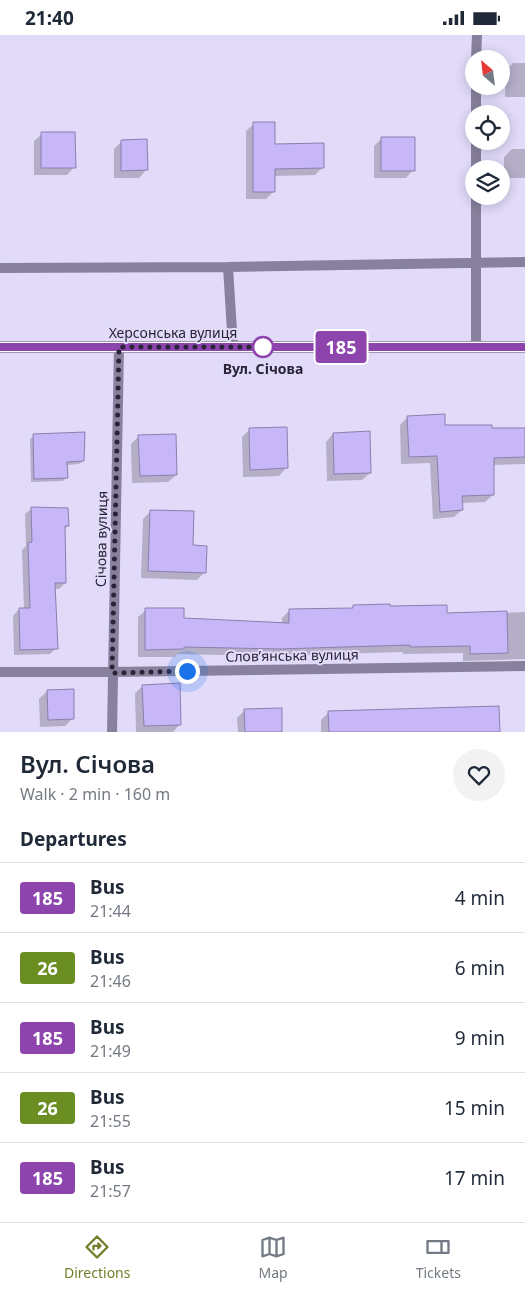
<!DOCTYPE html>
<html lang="en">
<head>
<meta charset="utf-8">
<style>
	body { margin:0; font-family:"Noto Sans",sans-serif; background:#f2f2f3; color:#1f2937; height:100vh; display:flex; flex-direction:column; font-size:19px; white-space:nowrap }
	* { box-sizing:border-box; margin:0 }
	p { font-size:16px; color:#747a83 }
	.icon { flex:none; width:28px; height:28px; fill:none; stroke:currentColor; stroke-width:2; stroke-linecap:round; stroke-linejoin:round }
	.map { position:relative; height:697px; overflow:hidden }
	.sheet { display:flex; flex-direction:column; background:#fff; flex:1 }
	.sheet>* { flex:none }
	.badge { padding:0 10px; border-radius:4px; font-size:18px; line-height:32px }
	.needle { width:32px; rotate:332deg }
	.buttons { position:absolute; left:465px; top:15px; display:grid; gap:10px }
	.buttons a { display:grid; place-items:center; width:45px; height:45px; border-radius:50%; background:#fff; box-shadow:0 2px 12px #0003; font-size:25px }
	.you { position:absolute; width:25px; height:25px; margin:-12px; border:4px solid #fff; border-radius:50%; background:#1a73e8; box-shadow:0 0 0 8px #1a73e833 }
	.map>.badge { position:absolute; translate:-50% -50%; box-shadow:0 0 0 2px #fff }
	h2 { padding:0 20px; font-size:19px; line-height:45px }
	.round { display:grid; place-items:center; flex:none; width:52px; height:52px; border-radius:26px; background:#f2f2f3 }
	.head { display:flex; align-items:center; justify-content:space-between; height:85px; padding:0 20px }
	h1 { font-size:24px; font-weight:600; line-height:38px }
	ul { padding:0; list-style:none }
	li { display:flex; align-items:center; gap:15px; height:70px; padding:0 20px; border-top:1px solid #e0e1e3 }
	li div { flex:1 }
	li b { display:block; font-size:19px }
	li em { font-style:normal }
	li .badge { min-width:55px; font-weight:700; text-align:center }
	.status { display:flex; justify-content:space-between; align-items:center; height:35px; padding:0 25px; background:#fff; direction:ltr }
	.status svg { height:14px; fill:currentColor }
	.dock { display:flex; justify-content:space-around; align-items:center; height:70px; border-top:1px solid #e0e1e3; background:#fff; font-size:14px; color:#747a83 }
	.dock a { display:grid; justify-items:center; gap:2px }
	.dock .active { color:#747e2a }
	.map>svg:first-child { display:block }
	.shadow { fill:#0003 }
	.building { fill:#c7b7f8; stroke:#8b7fad }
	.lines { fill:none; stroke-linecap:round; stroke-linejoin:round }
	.lane { stroke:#88819d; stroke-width:10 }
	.street { stroke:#88819d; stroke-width:10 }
	.primary { stroke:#433563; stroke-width:12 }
	.line-casing { stroke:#fff; stroke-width:11 }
	.line { stroke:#8e44ad; stroke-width:8 }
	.walk { stroke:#292437; stroke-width:5; stroke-dasharray:0 9 }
	.stop-dot { fill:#fff; stroke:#8e44ad; stroke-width:2.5 }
	.labels { text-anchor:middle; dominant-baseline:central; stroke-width:4; stroke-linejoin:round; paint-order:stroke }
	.street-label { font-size:14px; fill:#292437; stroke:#e1daf9 }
	.stop-label { font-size:14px; font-weight:bold; fill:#292437; stroke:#e1daf9 }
</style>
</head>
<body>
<div class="status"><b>21:40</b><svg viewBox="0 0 49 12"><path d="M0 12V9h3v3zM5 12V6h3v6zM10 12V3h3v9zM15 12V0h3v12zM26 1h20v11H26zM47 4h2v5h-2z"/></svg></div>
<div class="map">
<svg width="525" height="697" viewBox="0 0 525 697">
	<rect width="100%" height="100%" fill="#e1daf9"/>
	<!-- shadow -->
	<path class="shadow" d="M 513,28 L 525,28 L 525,62 L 505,62 L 506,35 Z
		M 254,89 L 274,110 L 322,133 L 315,140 L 274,141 L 274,156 L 266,164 L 246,164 L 246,96 Z
		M 42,99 L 74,132 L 67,140 L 34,140 L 34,106 Z
		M 382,103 L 413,135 L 406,143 L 374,143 L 374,111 Z
		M 122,106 L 146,135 L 139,143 L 114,143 L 114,114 Z
		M 512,114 L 525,114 L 525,143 L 504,143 L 504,122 Z
		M 408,382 L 444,391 L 491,395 L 525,394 L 525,429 L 493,430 L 493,460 L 485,467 L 462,468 L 462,475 L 454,482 L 433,484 L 430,428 L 401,429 L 400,390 Z
		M 250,394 L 286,433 L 279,441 L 243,442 L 242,402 Z
		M 333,399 L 370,438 L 362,445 L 327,446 L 326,407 Z
		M 34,401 L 83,426 L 79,429 L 66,430 L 66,443 L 63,446 L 31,447 L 30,404 Z
		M 139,401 L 176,440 L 168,447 L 132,448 L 131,409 Z
		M 32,473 L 68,491 L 63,495 L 65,548 L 59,554 L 54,554 L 56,613 L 50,619 L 14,620 L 13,581 L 19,574 L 24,574 L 22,515 L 26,511 L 25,479 Z
		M 151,476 L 191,511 L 205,537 L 197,545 L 141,543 L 143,484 Z
		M 353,572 L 446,580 L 525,577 L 525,624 L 463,626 L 463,618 L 403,619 L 403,617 L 270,621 L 177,619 L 175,622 L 138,622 L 138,582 L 146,575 L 183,584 L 282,588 L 282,583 L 290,575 L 351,574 Z
		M 143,651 L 180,689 L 173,697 L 136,697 L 135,658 Z
		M 47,656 L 73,683 L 65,691 L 40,692 L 39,664 Z
		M 245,675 L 281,697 L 238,697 L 237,683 Z
		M 329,677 L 499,697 L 321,697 L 321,685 Z"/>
	<!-- building -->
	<path class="building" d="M 253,87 L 275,87 L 275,109 L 324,108 L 324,133 L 275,134 L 275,157 L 253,157 Z
		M 41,97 L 75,97 L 76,133 L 41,133 Z
		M 381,102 L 415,102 L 415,136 L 381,136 Z
		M 147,104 L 148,135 L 121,136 L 121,105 Z
		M 445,379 L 445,390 L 492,390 L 492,393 L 525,393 L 525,422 L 494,423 L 494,460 L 462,461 L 463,475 L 440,477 L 437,421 L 409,422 L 407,381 Z
		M 287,392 L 288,433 L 250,435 L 249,393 Z
		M 370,396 L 371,438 L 334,439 L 333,398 Z
		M 85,397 L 84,426 L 67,427 L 68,443 L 34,444 L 33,399 Z
		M 176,399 L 177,440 L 140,441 L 138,400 Z
		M 31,472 L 68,473 L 69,491 L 65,491 L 66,548 L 55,548 L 58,614 L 20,615 L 19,573 L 30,573 L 28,508 L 32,507 Z
		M 150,475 L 194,476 L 193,510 L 207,511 L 206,538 L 148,536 Z
		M 390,569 L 390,571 L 447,570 L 447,578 L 507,576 L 508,618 L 470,619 L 470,611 L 410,612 L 410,610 L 279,614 L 184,612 L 184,614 L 145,615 L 145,573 L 184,573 L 184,583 L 289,588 L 289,574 L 353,573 L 353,570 Z
		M 180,648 L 181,690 L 144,691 L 142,650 Z
		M 74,654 L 74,684 L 48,685 L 47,655 Z
		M 499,671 L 500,697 L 329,697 L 328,676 Z
		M 282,673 L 282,697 L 245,697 L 244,674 Z"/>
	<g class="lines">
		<!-- lane -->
		<path class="lane" d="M 476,24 L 477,0
			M 476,79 L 476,51
			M 476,134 L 476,106
			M 476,161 L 476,312
			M 228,232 L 233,312
			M 0,233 L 228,232 L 525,227"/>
		<!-- street -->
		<path class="street" d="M 0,637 L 112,637 L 525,631
			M 112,697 L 119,311"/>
		<!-- primary -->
		<path class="primary" d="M 0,312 L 525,312"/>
	</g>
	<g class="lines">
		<defs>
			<path id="line" d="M 0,312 L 525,312"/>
		</defs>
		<!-- line casing -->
		<use href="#line" class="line-casing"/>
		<!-- line -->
		<use href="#line" class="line"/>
		<!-- walk -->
		<path class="walk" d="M 187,636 L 112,638 L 119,312 L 263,312"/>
	</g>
	<!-- markers -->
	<circle class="stop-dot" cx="263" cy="312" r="10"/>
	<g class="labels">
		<!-- street labels -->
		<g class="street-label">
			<text x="173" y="297">Херсонська вулиця</text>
			<text transform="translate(101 504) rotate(-89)">Січова вулиця</text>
			<text transform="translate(292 620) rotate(-1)">Словʼянська вулиця</text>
		</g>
		<!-- stop labels -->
		<g class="stop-label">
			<text x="263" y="333">Вул. Січова</text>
		</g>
	</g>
</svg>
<div class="buttons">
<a><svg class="needle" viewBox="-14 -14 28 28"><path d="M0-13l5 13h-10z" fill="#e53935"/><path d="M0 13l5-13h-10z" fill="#747a83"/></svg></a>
<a><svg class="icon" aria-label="locate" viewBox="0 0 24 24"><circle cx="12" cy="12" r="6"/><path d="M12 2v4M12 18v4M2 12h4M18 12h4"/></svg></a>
<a><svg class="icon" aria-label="layers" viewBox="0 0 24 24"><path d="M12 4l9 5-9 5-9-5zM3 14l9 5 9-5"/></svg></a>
</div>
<div class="you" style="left:187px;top:636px"></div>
<b class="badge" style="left:341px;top:312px;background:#8e44ad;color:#fff">185</b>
</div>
<section class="sheet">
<div class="head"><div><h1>Вул. Січова</h1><p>Walk · 2 min · 160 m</p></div><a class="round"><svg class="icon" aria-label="heart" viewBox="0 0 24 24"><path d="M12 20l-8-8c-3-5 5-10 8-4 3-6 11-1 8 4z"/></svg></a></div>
<h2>Departures</h2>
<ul>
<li><span class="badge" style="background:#8e44ad;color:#fff">185</span><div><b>Bus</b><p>21:44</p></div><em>4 min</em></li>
<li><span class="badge" style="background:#6b8e23;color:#fff">26</span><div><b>Bus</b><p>21:46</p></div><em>6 min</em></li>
<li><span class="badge" style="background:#8e44ad;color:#fff">185</span><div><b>Bus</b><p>21:49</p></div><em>9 min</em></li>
<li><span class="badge" style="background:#6b8e23;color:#fff">26</span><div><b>Bus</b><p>21:55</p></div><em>15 min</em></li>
<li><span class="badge" style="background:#8e44ad;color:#fff">185</span><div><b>Bus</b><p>21:57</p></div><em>17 min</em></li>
</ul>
</section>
<nav class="dock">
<a class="active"><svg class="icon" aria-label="directions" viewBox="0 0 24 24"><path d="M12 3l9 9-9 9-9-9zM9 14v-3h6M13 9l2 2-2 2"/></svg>Directions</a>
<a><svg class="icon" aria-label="map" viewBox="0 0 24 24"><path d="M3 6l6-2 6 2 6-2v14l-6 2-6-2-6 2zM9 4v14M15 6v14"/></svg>Map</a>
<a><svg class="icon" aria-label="tickets" viewBox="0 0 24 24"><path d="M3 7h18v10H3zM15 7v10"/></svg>Tickets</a>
</nav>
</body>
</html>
